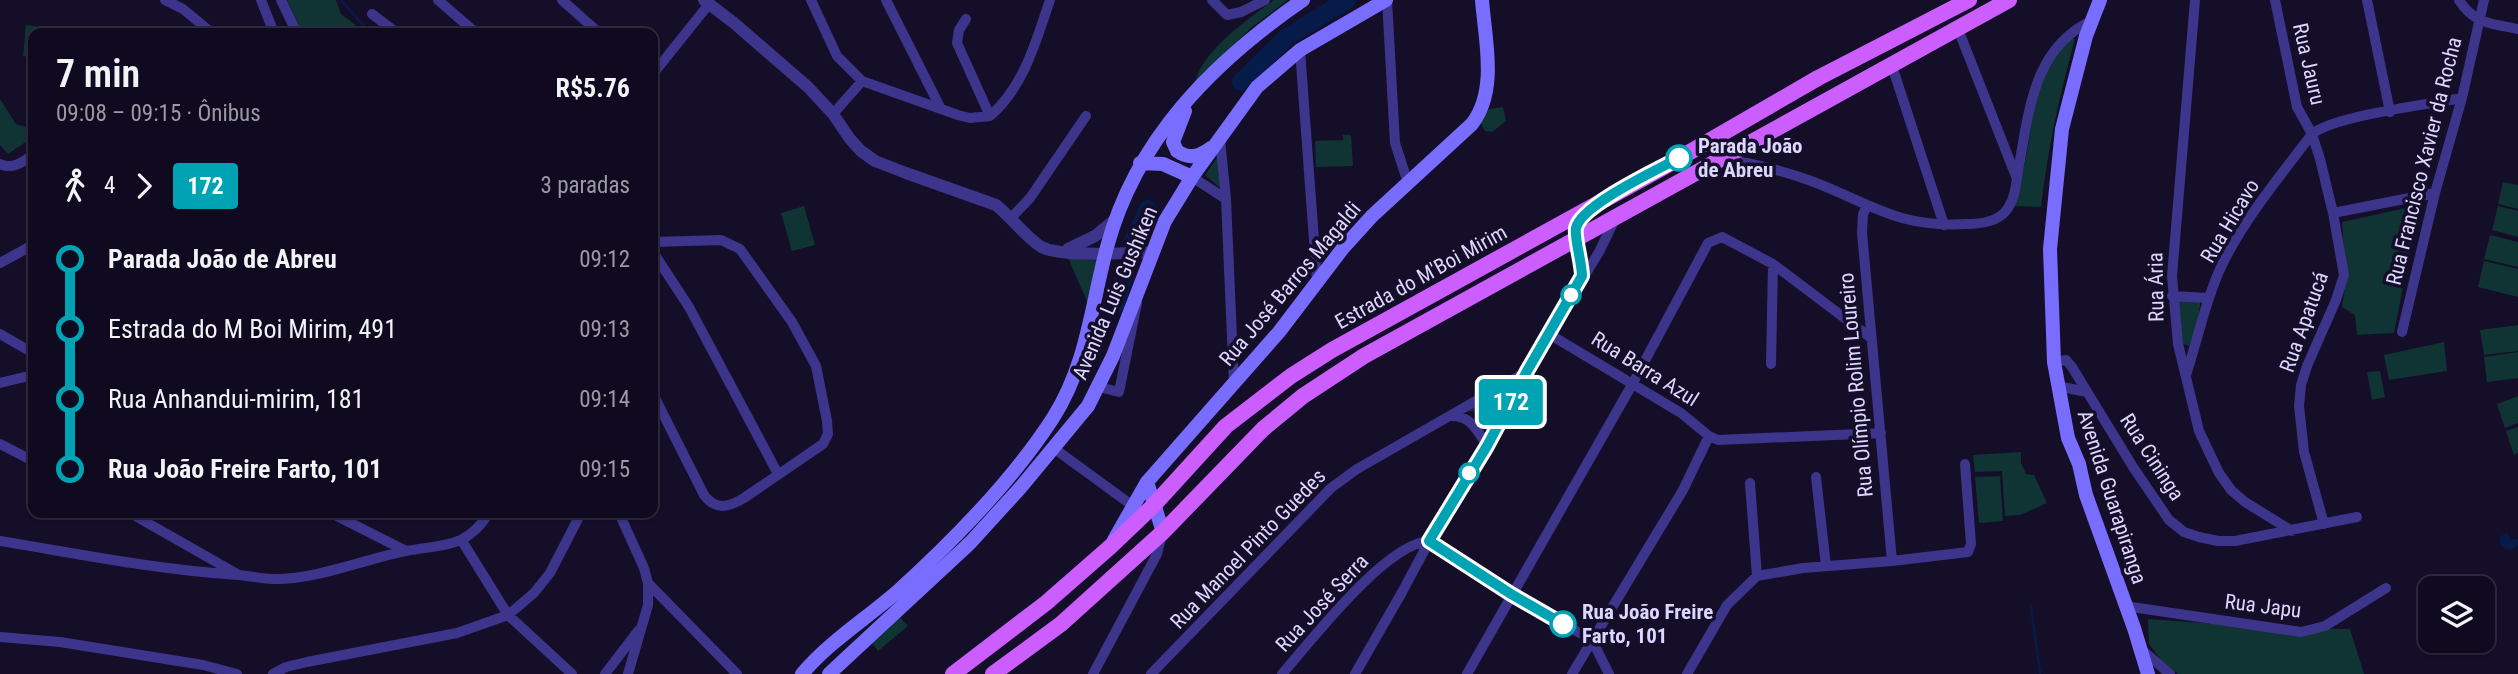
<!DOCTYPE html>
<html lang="pt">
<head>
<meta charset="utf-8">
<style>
	body { margin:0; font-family:"Roboto Condensed",sans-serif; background:#1d182c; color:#f1f3f6; height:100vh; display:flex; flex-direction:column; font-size:26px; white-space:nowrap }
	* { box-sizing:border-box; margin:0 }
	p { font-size:23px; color:#9b9aa4 }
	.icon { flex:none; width:38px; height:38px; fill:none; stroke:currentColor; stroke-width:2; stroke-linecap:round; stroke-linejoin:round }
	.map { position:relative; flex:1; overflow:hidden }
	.drawer { position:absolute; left:28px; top:28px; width:630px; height:490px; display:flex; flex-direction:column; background:#0f0a1f; border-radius:14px; box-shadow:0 2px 5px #0004,0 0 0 2px #2f2b3d }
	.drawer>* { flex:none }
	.badge { padding:0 14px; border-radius:5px; font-size:24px; line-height:46px }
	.tools { position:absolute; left:2418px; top:576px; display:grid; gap:14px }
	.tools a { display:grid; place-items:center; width:77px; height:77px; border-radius:14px; background:#0f0a1f; box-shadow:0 2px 5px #0004,0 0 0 2px #2f2b3d; font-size:35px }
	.map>.badge { position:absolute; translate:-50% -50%; box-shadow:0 0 0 4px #fff }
	.legs { display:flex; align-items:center; gap:10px; height:77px; padding:0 28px; font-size:23px }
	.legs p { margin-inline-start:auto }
	.head { display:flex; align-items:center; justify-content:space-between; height:119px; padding:0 28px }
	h1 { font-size:38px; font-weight:600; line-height:52px }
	ul { padding:0 28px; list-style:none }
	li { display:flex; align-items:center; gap:24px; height:70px; font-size:26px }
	li i { display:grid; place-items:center; width:10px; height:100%; margin:0 9px; background:currentColor }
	li i::after { content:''; width:18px; height:18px; margin:-9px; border:5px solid; border-radius:50%; background:#0f0a1f }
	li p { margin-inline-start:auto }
	li:first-child i { background:linear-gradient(#0000 50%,currentColor 0) }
	li:last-child i { background:linear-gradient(currentColor 50%,#0000 0) }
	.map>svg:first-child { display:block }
	.green { fill:#103334 }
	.water { fill:#061b4a }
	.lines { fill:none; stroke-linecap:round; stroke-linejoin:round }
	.stream { stroke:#061b4a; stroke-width:2.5 }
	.river { stroke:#061b4a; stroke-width:18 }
	.minor { stroke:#3d358c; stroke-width:10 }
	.tertiary { stroke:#3d358c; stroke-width:12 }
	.secondary { stroke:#796dff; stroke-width:14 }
	.primary { stroke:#cc5dff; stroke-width:16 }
	.line-1-casing { stroke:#fff; stroke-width:16 }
	.line-1 { stroke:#00a3b4; stroke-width:10 }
	.stop-1-dot { fill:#fff; stroke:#00a3b4; stroke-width:3.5 }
	.labels { text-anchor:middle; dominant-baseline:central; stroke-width:7; stroke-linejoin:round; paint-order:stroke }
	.street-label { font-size:21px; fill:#ddd6ff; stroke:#140e29 }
	.stop-label { font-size:21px; font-weight:bold; fill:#ddd6ff; stroke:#140e29; text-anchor:start }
</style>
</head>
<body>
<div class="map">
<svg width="2518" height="674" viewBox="0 0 2518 674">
	<rect width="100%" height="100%" fill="#140e29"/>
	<!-- green -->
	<path class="green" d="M 287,0 L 336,0 L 341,14 L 366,33 L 303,33 Z
		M 1274,0 L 1288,0 L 1252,27 L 1195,82 C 1203,50 1248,19 1274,0 Z
		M 26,25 L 42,27 L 41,33 L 33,33 L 33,58 L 23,56 Z
		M 2066,39 L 2075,39 C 2059,97 2048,148 2041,207 L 2011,206 C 2032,164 2027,115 2045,72 C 2049,60 2059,49 2066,39 Z
		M 0,99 L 16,124 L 33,129 L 33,137 L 8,154 L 0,145 Z
		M 1503,107 L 1506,121 L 1492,132 L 1485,131 L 1479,120 L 1489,109 Z
		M 1343,135 L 1351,135 L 1353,166 L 1316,167 L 1315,141 L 1343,140 Z
		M 1217,158 L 1220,188 L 1205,175 Z
		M 2503,182 L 2518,185 L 2518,209 L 2498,204 Z
		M 2419,205 L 2394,333 L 2357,335 L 2355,315 L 2342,307 L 2346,282 L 2342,222 Z
		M 804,206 L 815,245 L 792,251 L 781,213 Z
		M 2498,206 L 2518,211 L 2518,237 L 2492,230 Z
		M 2490,235 L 2518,242 L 2518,267 L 2484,259 Z
		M 1068,258 L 1099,261 L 1090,308 Z
		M 2484,261 L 2518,269 L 2518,297 L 2478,287 Z
		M 2201,300 L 2193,347 L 2183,344 L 2177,301 Z
		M 2518,325 L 2518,351 L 2484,355 L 2480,330 Z
		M 2444,342 L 2447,371 L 2389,380 L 2384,355 Z
		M 2518,352 L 2518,378 L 2487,382 L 2484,357 Z
		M 2380,371 L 2385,397 L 2372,400 L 2367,372 Z
		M 1513,383 L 1487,433 L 1480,418 L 1473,411 L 1461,412 Z
		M 2518,396 L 2518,423 L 2505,428 L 2497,404 Z
		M 2518,427 L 2518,453 L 2514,455 L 2506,431 Z
		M 2021,452 L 2021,463 L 2026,474 L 2034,475 L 2047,503 L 2020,515 L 2005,516 L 2002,471 L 1975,472 L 1973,455 Z
		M 2000,476 L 2003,521 L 1979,523 L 1975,477 Z
		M 900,617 L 908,626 L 878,651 L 872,643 Z
		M 2148,619 L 2284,629 L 2350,629 L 2364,674 L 2178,674 L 2162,661 L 2149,644 Z"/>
	<!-- water -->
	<path class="water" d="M 2507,532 L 2510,540 L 2518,539 L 2518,545 L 2512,550 L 2505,549 L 2500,543 L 2500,537 Z"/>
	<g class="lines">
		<!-- stream -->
		<path class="stream" d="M 341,0 L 370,33
			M 2031,606 L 2040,674"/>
		<!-- river -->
		<path class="river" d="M 1241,82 L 1287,37 L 1347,0
			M 1132,242 L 1148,209
			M 1116,304 L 1126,270"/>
		<!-- minor -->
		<path class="minor" d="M 165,0 L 183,9 L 212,33
			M 261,0 L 274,33
			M 281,0 L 297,33
			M 438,0 L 476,33
			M 562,0 L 599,33
			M 811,0 L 837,56 L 862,81
			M 886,0 L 941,109
			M 1212,0 L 1227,15 L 1241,12 L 1265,0
			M 1387,0 L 1395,143 L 1408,183
			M 2195,0 L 2172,276 L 2178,344 L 2199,431 L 2219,473 L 2231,490 L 2245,502 L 2292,531
			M 2275,0 L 2297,107 L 2312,134 L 2320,159 L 2333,213 L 2344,275 L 2336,300 L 2307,366 L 2301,385 L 2299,406 L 2304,452 L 2324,524
			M 2367,0 L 2390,112
			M 2459,0 C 2474,24 2493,24 2518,29
			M 372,14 L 397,33
			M 966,19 L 959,30 L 957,43 L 990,116
			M 1958,29 L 2017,179
			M 1300,50 L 1317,281
			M 1892,66 L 1944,225
			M 653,74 L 709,4
			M 833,114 L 862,81 L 958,115 L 970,118 L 990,116 C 1024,87 1036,41 1050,0
			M 1220,140 L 1226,199 L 1234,384
			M 1721,159 C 1754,163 1784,171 1814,182 C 1873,205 1899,228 1966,224 C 1979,224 1996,222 2005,212 C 2015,201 2016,184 2018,171 C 2029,114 2032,49 2091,21
			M 0,164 C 12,170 23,162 33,155
			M 1192,177 L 1226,199
			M 1867,206 L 1863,214 L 1862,233 L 1892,561
			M 2333,213 L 2435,193
			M 1012,217 L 1030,198 L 1086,116
			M 1577,238 L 1582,276
			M 653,242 L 721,240 L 740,249 L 792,322 L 816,366 L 827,421 L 828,434 L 823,444 L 744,498 C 729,507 716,511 704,495 L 653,394
			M 653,252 L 689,307 L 778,474
			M 0,263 L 33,245
			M 2172,296 L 2209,298
			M 2402,332 L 2435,193 L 2462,98 L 2484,0
			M 0,334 L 33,353
			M 1549,334 L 1681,413 L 1709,436 L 1718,440 L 1881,433
			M 2054,362 L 2066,360 L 2072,367 L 2133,467 L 2169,520 L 2184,532 L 2199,537 L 2218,541 L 2235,541 L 2357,517
			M 1771,364 L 1773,264
			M 2186,375 C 2198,339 2205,301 2221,267 C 2244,219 2280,176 2312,134 C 2334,116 2429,104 2462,98
			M 0,383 L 33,375
			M 2057,386 L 2087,392
			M 1099,387 L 1119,392 L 1137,303
			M 1450,416 C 1471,415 1476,430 1487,445
			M 0,444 L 33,461
			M 1055,446 L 1059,452 L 1133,506
			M 1816,477 L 1826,566
			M 1750,483 L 1757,576
			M 130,513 L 239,575
			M 331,513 L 406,551
			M 619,513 L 644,568 L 648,583 L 737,674
			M 0,541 C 79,554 158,570 238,575 C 251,576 263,579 276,579 C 318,579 365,559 406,551 C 444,544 466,549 489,513
			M 462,541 L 508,615 L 572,674
			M 1429,541 L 1511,594 L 1592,640 L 1609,674
			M 2125,606 L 2301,632 L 2325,626 L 2386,588
			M 0,637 L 60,642 L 203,665 L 237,674
			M 2141,649 L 2170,674
			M 273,674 L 286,667 L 307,662 L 457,633 L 508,615 L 534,593 L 550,573 L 581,513
			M 605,674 L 638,631
			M 628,674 L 648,605 L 648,583
			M 1093,674 L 1157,554 L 1162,534
			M 1151,674 L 1331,488 L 1357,469 L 1526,372
			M 1282,674 C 1311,641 1385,544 1429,541
			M 1355,674 L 1401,594 L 1445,512 L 1487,445 L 1527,371 L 1599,252 L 1615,219
			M 1467,674 L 1633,383 L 1708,243 L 1722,237 L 1773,264 L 1871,338
			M 1572,674 L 1683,490 L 1709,436
			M 1687,674 L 1727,605 L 1757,576 L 1803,568 L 1892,561 L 1968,552 L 1971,544 L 1965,464"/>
		<!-- tertiary -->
		<path class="tertiary" d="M 704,0 L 734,23 L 808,87 L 833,114 L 850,139 L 861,151 L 875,161 L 906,173 L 996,205 C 1011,217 1026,237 1040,246 C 1057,258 1130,253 1153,252
			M 1068,249 L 1095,236 L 1116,219"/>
		<!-- secondary -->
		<path class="secondary" d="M 2100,0 L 2086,36 L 2062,129 L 2050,249 L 2054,362 L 2068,438 L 2079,464 L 2086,495 L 2134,628 L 2148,674
			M 1185,111 L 1173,142 L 1177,151 C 1190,160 1200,156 1211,148
			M 1140,163 L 1163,164 L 1192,177
			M 1147,482 L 1163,532
			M 1114,540 L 1147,482 L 1279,332 L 1343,248 L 1372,216 L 1472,124 C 1498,90 1485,40 1482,0
			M 802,674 C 830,641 866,619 898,591 C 953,541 1013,480 1053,418 C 1087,365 1091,306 1107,247 C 1136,139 1213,62 1303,0
			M 829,674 L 970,543 L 1021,487 L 1088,406 L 1113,356 L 1165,221 L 1192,177 L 1257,87 L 1300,50 L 1386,0"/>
		<!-- primary -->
		<path class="primary" d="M 953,674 L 1046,603 L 1110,547 L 1153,506 L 1226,426 L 1291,376 L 1332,350 L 1664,167 L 1818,78 L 1969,0
			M 993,674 L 1061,624 L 1163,532 L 1263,429 L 1303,396 L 1364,356 L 2009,0"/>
	</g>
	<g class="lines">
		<defs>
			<path id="line-1" d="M 1563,624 L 1511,594 L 1429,541 L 1487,446 L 1527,371 L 1582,276 C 1582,263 1574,237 1576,228 C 1581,205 1657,170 1679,158"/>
		</defs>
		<!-- line-1 casing -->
		<use href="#line-1" class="line-1-casing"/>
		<!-- line-1 -->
		<use href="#line-1" class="line-1"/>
	</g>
	<!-- markers -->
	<g class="stop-1-dot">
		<circle cx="1679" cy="158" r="12"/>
		<circle cx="1571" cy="295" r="9"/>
		<circle cx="1469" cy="473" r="9"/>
		<circle cx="1563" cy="624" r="12"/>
	</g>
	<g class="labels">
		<!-- street labels -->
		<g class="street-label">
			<text transform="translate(2309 64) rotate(77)">Rua Jauru</text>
			<text transform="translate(2424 161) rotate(-76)">Rua Francisco Xavier da Rocha</text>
			<text transform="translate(2230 221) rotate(-59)">Rua Hicavo</text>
			<text transform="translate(1421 277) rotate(-29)">Estrada do M'Boi Mirim</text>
			<text transform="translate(1290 284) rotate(-50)">Rua José Barros Magaldi</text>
			<text transform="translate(2156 287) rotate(-91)">Rua Ária</text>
			<text transform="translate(1115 293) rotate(-67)">Avenida Luis Gushiken</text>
			<text transform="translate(2304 322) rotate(-70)">Rua Apatucá</text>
			<text transform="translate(1645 369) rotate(32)">Rua Barra Azul</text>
			<text transform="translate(1856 385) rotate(-95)">Rua Olímpio Rolim Loureiro</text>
			<text transform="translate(2152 457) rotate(57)">Rua Cininga</text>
			<text transform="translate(2112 497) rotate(72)">Avenida Guarapiranga</text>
			<text transform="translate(1248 549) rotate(-46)">Rua Manoel Pinto Guedes</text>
			<text transform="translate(1322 603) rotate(-47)">Rua José Serra</text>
			<text transform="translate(2263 606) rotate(7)">Rua Japu</text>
		</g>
		<!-- stop labels -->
		<g class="stop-label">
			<text x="1698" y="146">Parada João<tspan x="1698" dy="24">de Abreu</tspan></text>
			<text x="1582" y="612">Rua João Freire<tspan x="1582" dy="24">Farto, 101</tspan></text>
		</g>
	</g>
</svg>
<div class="tools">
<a><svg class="icon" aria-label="layers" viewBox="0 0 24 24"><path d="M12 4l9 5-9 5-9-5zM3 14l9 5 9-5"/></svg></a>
</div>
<b class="badge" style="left:1511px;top:402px;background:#00a3b4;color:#fff">172</b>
<section class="drawer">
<div class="head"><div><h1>7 min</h1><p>09:08 – 09:15 · Ônibus</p></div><b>R$5.76</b></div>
<div class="legs"><svg class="icon" aria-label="walk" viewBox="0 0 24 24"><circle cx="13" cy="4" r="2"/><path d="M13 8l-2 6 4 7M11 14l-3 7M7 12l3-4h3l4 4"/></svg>4<svg class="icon" aria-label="forward" viewBox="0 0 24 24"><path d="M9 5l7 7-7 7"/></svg><b class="badge" style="background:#00a3b4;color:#fff">172</b><p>3 paradas</p></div>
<ul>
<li><i style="color:#00a3b4"></i><b>Parada João de Abreu</b><p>09:12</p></li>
<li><i style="color:#00a3b4"></i><span>Estrada do M Boi Mirim, 491</span><p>09:13</p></li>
<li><i style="color:#00a3b4"></i><span>Rua Anhandui-mirim, 181</span><p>09:14</p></li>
<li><i style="color:#00a3b4"></i><b>Rua João Freire Farto, 101</b><p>09:15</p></li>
</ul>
</section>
</div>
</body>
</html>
